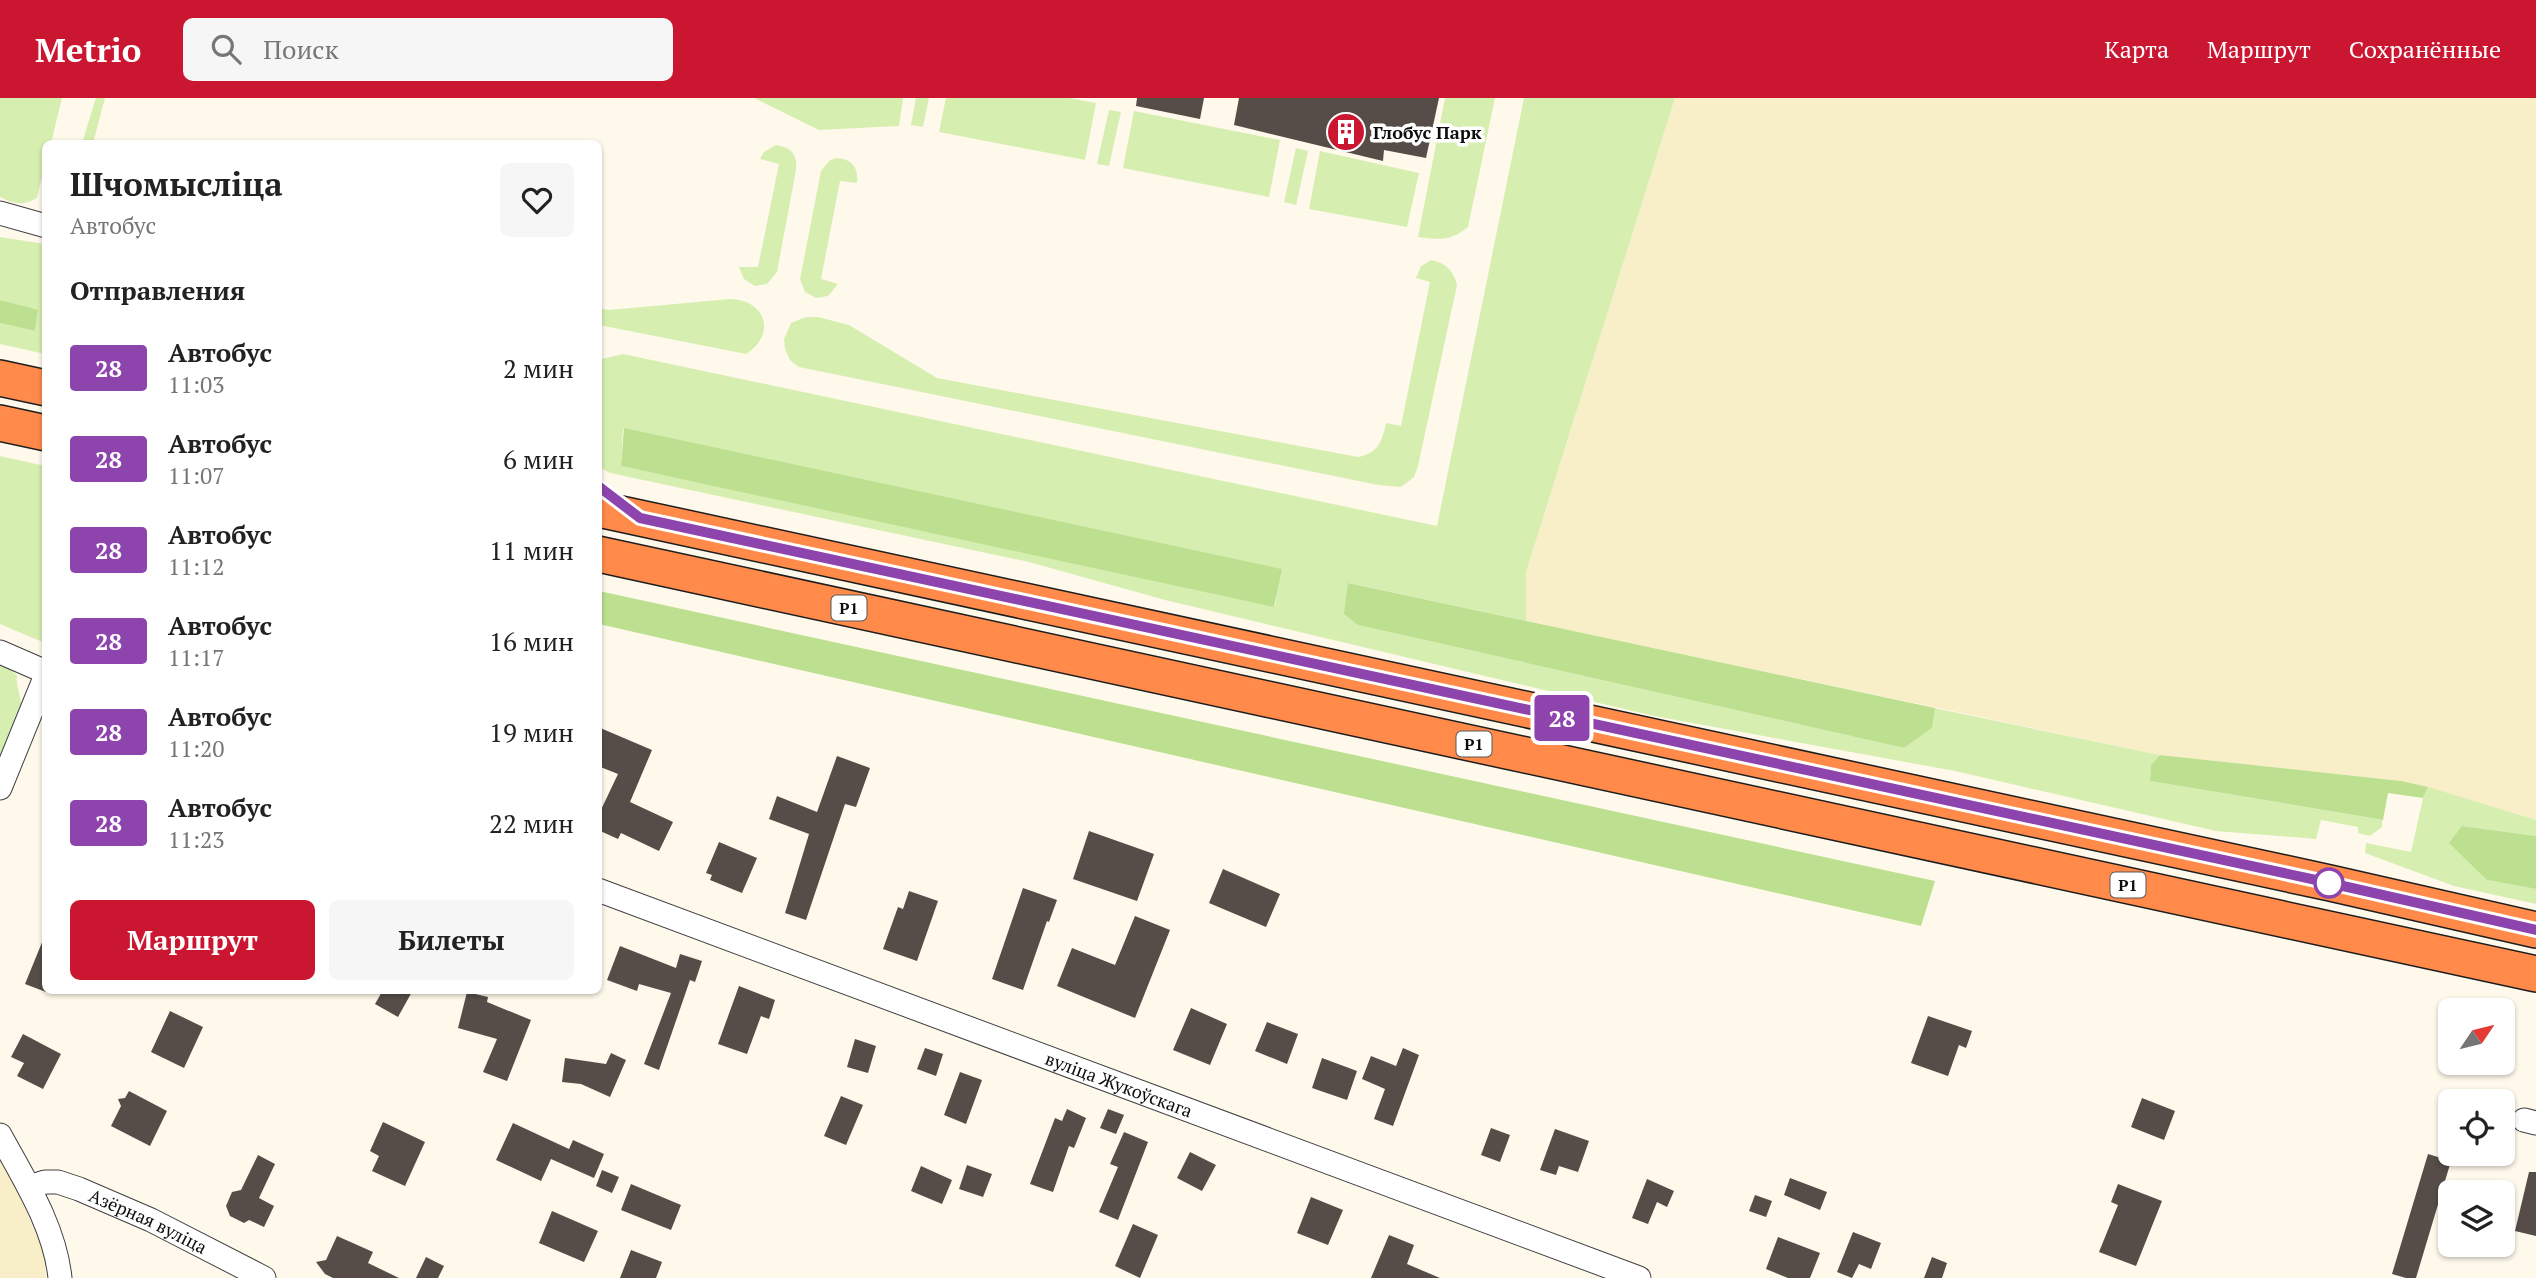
<!DOCTYPE html>
<html lang="ru">
<head>
<meta charset="utf-8">
<style>
	body { margin:0; font-family:"PT Serif",serif; background:#f6f6f6; color:#222; height:100vh; display:flex; flex-direction:column; font-size:26px; white-space:nowrap }
	* { box-sizing:border-box; margin:0 }
	p { font-size:23px; color:#767676 }
	.icon { flex:none; width:38px; height:38px; fill:none; stroke:currentColor; stroke-width:2; stroke-linecap:round; stroke-linejoin:round }
	.map { position:relative; flex:1; overflow:hidden }
	.details { position:absolute; left:42px; top:42px; width:560px; height:854px; display:flex; flex-direction:column; background:#fff; border-radius:10px; box-shadow:0 2px 5px #0004 }
	.details>* { flex:none }
	.badge { padding:0 14px; border-radius:5px; font-size:24px; line-height:46px }
	.needle { width:46px; rotate:55deg }
	.controls { position:absolute; left:2438px; top:900px; display:grid; gap:14px }
	.controls a { display:grid; place-items:center; width:77px; height:77px; border-radius:10px; background:#fff; box-shadow:0 2px 5px #0004; font-size:35px }
	.map>.badge { position:absolute; translate:-50% -50%; box-shadow:0 0 0 4px #fff }
	h2 { padding:0 28px; font-size:26px; line-height:63px }
	.round { display:grid; place-items:center; flex:none; width:74px; height:74px; border-radius:10px; background:#f6f6f6 }
	.head { display:flex; align-items:center; justify-content:space-between; height:119px; padding:0 28px }
	h1 { font-size:33px; font-weight:600; line-height:52px }
	.action { display:flex; gap:14px; margin-top:auto; padding:14px 28px }
	.action a { flex:1; height:80px; border-radius:10px; background:#cb1631; color:#fff; font-size:28px; font-weight:600; line-height:80px; text-align:center }
	.action a+a { background:#f6f6f6; color:#222 }
	ul { padding:0; list-style:none }
	li { display:flex; align-items:center; gap:21px; height:91px; padding:0 28px }
	li div { flex:1 }
	li b { display:block; font-size:26px }
	li em { font-style:normal }
	li .badge { min-width:77px; font-weight:700; text-align:center }
	header { display:flex; align-items:center; gap:42px; box-sizing:border-box; height:98px; padding:0 35px; background:#cb1631; color:#fff }
	header strong { font-size:33px }
	nav { display:flex; gap:38px; margin-inline-start:auto; font-size:24px }
	.search { width:490px; height:63px; background:#f6f6f6; display:flex; align-items:center; gap:18px; box-sizing:border-box; padding:0 24px; border-radius:10px; color:#767676; font-size:26px }
	.map>svg:first-child { display:block }
	.farmland { fill:#f8efc9 }
	.green { fill:#d7eeb1; fill-rule:evenodd }
	.forest { fill:#bce08f }
	.building { fill:#564c48 }
	.lines { fill:none; stroke-linecap:round; stroke-linejoin:round }
	.minor-casing { stroke:#404040; stroke-width:25 }
	.highway-casing { stroke:#1e1e1e; stroke-width:38 }
	.minor { stroke:#fff; stroke-width:23 }
	.highway { stroke:#ff8a4a; stroke-width:35 }
	.line-casing { stroke:#fff; stroke-width:16 }
	.line { stroke:#8e44ad; stroke-width:10 }
	.stop-dot { fill:#fff; stroke:#8e44ad; stroke-width:3.5 }
	.labels { text-anchor:middle; dominant-baseline:central; stroke-width:7; stroke-linejoin:round; paint-order:stroke }
	.shield { fill:#fff; stroke:#565656; stroke-width:2 }
	.shield-label { font-size:16px; font-weight:bold; fill:#0d0d0d }
	.poi-label { font-size:18px; font-weight:bold; fill:#0d0d0d; stroke:#fff; text-anchor:start }
	.street-label { font-size:18px; fill:#0d0d0d; stroke:#fff }
</style>
</head>
<body>
<header>
<strong>Metrio</strong>
<div class="search"><svg class="icon" aria-label="search" viewBox="0 0 24 24"><circle cx="10" cy="10" r="6"/><path d="M15 15l6 6"/></svg>Поиск</div>
<nav><a>Карта</a><a>Маршрут</a><a>Сохранённые</a></nav>
</header>
<div class="map">
<svg width="2536" height="1180" viewBox="0 0 2536 1180">
	<rect width="100%" height="100%" fill="#fff9ec"/>
	<!-- farmland -->
	<path class="farmland" d="M 1675,0 L 2536,0 L 2536,722 L 2401,683 L 2160,657 L 1526,523 L 1526,474 Z
		M 0,1061 L 18,1093 L 44,1156 L 46,1180 L 0,1180 Z"/>
	<!-- green -->
	<path class="green" d="M 0,0 L 62,0 L 51,45 L 46,46 L 45,66 L 37,100 C 23,108 13,106 0,99 Z
		M 96,0 L 105,0 L 93,45 L 82,45 Z
		M 754,0 L 903,0 L 899,28 L 819,32 Z
		M 916,0 L 929,0 L 923,29 L 911,27 Z
		M 946,0 L 1069,0 L 1096,5 L 1085,62 L 939,34 Z
		M 1445,0 L 1495,0 L 1468,129 C 1451,143 1440,142 1418,139 Z
		M 1524,0 L 1675,0 L 1526,474 L 1526,523 L 1349,485 L 1358,527 L 1904,650 L 1932,630 L 1934,610 L 2160,657 L 2151,667 L 2150,683 L 2382,722 L 2382,729 L 2370,738 L 2358,735 L 2358,729 L 2321,722 L 2316,741 L 2216,733 L 1955,673 L 1654,618 L 1165,502 L 1029,464 L 610,375 L 599,369 L 598,262 L 623,256 L 1437,428 ZM 623,331 L 1281,471 L 1275,508 L 621,368 Z
		M 1109,12 L 1121,14 L 1109,68 L 1097,66 Z
		M 1134,13 L 1280,42 L 1269,99 L 1123,70 Z
		M 776,47 C 791,49 798,57 796,72 L 777,174 L 767,186 L 755,188 L 744,181 L 739,169 L 758,169 L 779,66 L 760,61 L 764,54 Z
		M 1296,50 L 1308,53 L 1296,107 L 1284,104 Z
		M 1320,53 L 1419,75 L 1407,129 L 1309,111 Z
		M 837,60 C 852,61 859,70 857,85 L 840,83 L 821,181 L 838,186 L 828,198 L 816,200 L 805,194 L 800,181 L 821,73 L 830,62 Z
		M 0,139 L 45,146 L 45,256 L 0,246 L 0,225 L 35,233 L 38,213 L 0,202 Z
		M 1431,162 C 1446,165 1453,172 1457,187 L 1418,368 L 1414,379 L 1401,389 L 1378,387 L 799,269 L 790,262 L 785,251 L 784,241 L 791,225 L 806,219 L 818,219 L 849,227 L 937,280 L 1358,359 C 1378,355 1382,344 1386,325 L 1401,328 L 1430,184 L 1416,180 L 1421,168 Z
		M 730,201 C 766,202 777,236 746,256 L 599,227 L 599,210 L 609,212 Z
		M 0,358 L 45,368 L 45,545 L 0,526 Z
		M 0,564 L 17,577 C 16,588 20,595 21,605 C 22,623 7,642 0,658 Z
		M 2428,689 L 2536,722 L 2536,738 L 2462,728 L 2487,782 L 2536,791 L 2536,806 L 2454,788 L 2365,755 L 2366,745 L 2411,754 L 2423,700 Z"/>
	<!-- forest -->
	<path class="forest" d="M 0,202 L 38,212 L 35,233 L 0,225 Z
		M 624,330 L 1282,471 L 1274,509 L 621,368 Z
		M 1348,485 L 1935,610 L 1932,630 L 1904,650 L 1358,527 L 1344,516 Z
		M 599,493 L 1935,783 L 1921,828 L 599,526 Z
		M 2160,657 L 2401,683 L 2428,689 L 2423,700 L 2388,695 L 2383,722 L 2150,683 L 2151,667 Z
		M 2462,728 L 2536,738 L 2536,791 L 2487,782 L 2449,745 Z"/>
	<!-- building -->
	<path class="building" d="M 1137,0 L 1204,0 L 1200,21 L 1136,8 Z
		M 1239,0 L 1439,0 L 1426,60 L 1384,52 L 1383,63 L 1234,27 Z
		M 598,629 L 652,652 L 630,704 L 673,724 L 659,753 L 621,735 L 618,741 L 598,732 L 598,718 L 618,676 L 598,668 Z
		M 837,658 L 870,670 L 856,709 L 845,706 L 806,822 L 785,815 L 809,736 L 769,721 L 777,698 L 817,714 Z
		M 1089,733 L 1154,756 L 1137,803 L 1073,781 Z
		M 719,744 L 757,760 L 742,795 L 710,782 L 712,777 L 706,775 Z
		M 1223,771 L 1280,796 L 1266,829 L 1209,805 Z
		M 1023,790 L 1057,802 L 1049,824 L 1047,823 L 1023,892 L 992,881 Z
		M 909,793 L 938,803 L 917,863 L 883,851 L 898,809 L 903,811 Z
		M 1135,818 L 1170,832 L 1135,920 L 1057,888 L 1072,850 L 1115,867 Z
		M 45,837 L 46,837 L 46,894 L 25,886 Z
		M 620,848 L 676,870 L 680,856 L 702,863 L 695,884 L 690,882 L 659,972 L 644,966 L 671,895 L 639,886 L 637,893 L 607,882 Z
		M 739,888 L 775,902 L 769,921 L 761,918 L 747,956 L 718,946 Z
		M 383,892 L 413,892 L 398,919 L 375,906 Z
		M 467,894 L 488,899 L 487,904 L 531,922 L 507,983 L 483,974 L 497,941 L 458,930 Z
		M 1191,910 L 1227,926 L 1210,967 L 1173,952 Z
		M 170,913 L 203,929 L 184,970 L 151,954 Z
		M 1928,918 L 1972,933 L 1966,950 L 1959,947 L 1948,978 L 1911,965 Z
		M 1267,924 L 1298,936 L 1287,966 L 1255,953 Z
		M 23,936 L 61,956 L 43,991 L 17,978 L 24,965 L 11,959 Z
		M 855,941 L 876,948 L 868,975 L 847,969 Z
		M 925,950 L 943,956 L 936,978 L 917,971 Z
		M 1403,950 L 1419,957 L 1393,1028 L 1374,1021 L 1385,991 L 1362,981 L 1371,958 L 1396,968 Z
		M 611,955 L 626,962 L 610,999 L 581,986 L 562,984 L 565,960 L 606,966 Z
		M 1322,960 L 1357,973 L 1347,1002 L 1312,990 Z
		M 960,974 L 982,982 L 966,1026 L 944,1017 Z
		M 129,993 L 167,1013 L 150,1048 L 111,1028 L 121,1008 L 118,1001 L 125,1000 Z
		M 841,998 L 863,1007 L 846,1047 L 824,1038 Z
		M 2142,1000 L 2175,1013 L 2164,1042 L 2131,1029 Z
		M 1067,1011 L 1086,1020 L 1074,1050 L 1069,1048 L 1053,1094 L 1030,1086 L 1055,1020 L 1062,1023 Z
		M 1108,1011 L 1124,1017 L 1116,1036 L 1100,1030 Z
		M 383,1024 L 425,1044 L 405,1088 L 372,1073 L 379,1058 L 370,1053 Z
		M 513,1025 L 569,1051 L 573,1042 L 604,1056 L 594,1080 L 551,1061 L 541,1083 L 496,1062 Z
		M 1491,1030 L 1510,1037 L 1500,1064 L 1481,1057 Z
		M 1555,1031 L 1589,1043 L 1578,1074 L 1559,1068 L 1556,1077 L 1540,1072 Z
		M 1124,1034 L 1148,1044 L 1118,1122 L 1099,1114 L 1118,1069 L 1110,1066 Z
		M 1190,1054 L 1216,1067 L 1202,1093 L 1177,1080 Z
		M 2428,1056 L 2451,1063 L 2416,1180 L 2406,1180 L 2392,1176 Z
		M 258,1057 L 275,1066 L 259,1100 L 274,1108 L 264,1129 L 249,1122 L 244,1125 L 230,1118 L 226,1108 L 232,1094 L 241,1092 Z
		M 967,1067 L 992,1076 L 983,1099 L 959,1091 Z
		M 921,1068 L 952,1082 L 942,1106 L 911,1093 Z
		M 602,1072 L 619,1079 L 612,1095 L 596,1088 Z
		M 2529,1074 L 2536,1074 L 2536,1138 L 2515,1133 Z
		M 1790,1080 L 1827,1094 L 1820,1112 L 1784,1097 Z
		M 1647,1081 L 1674,1093 L 1667,1109 L 1657,1104 L 1648,1126 L 1632,1120 Z
		M 631,1086 L 681,1107 L 671,1132 L 621,1112 Z
		M 2118,1086 L 2162,1103 L 2136,1168 L 2099,1154 L 2118,1107 L 2111,1104 Z
		M 1755,1097 L 1772,1103 L 1766,1119 L 1749,1113 Z
		M 1311,1099 L 1343,1112 L 1328,1147 L 1297,1135 Z
		M 552,1113 L 598,1133 L 584,1164 L 539,1145 Z
		M 1133,1126 L 1158,1137 L 1140,1180 L 1115,1168 Z
		M 1853,1134 L 1881,1145 L 1871,1171 L 1859,1166 L 1852,1180 L 1837,1174 Z
		M 1389,1137 L 1414,1147 L 1407,1166 L 1440,1180 L 1371,1180 Z
		M 337,1138 L 373,1154 L 368,1165 L 399,1180 L 333,1180 L 325,1176 L 316,1164 L 326,1162 Z
		M 1778,1139 L 1820,1155 L 1810,1180 L 1788,1180 L 1766,1171 Z
		M 631,1152 L 662,1164 L 656,1180 L 620,1180 Z
		M 426,1159 L 444,1168 L 438,1180 L 416,1180 Z
		M 1932,1159 L 1947,1165 L 1942,1180 L 1924,1180 Z"/>
	<g class="lines">
		<defs>
			<g id="minor">
				<path d="M 0,115 L 46,128"/>
				<path d="M 0,554 L 46,574"/>
				<path d="M 0,690 L 46,577"/>
				<path id="s1" d="M 598,792 L 1639,1180"/>
				<path d="M 2524,1022 L 2536,1025"/>
				<path d="M 0,1037 C 24,1081 55,1129 60,1180"/>
				<path id="s2" d="M 29,1089 L 45,1084 L 58,1084 L 79,1091 L 151,1122 L 264,1180"/>
			</g>
			<path id="highway" d="M 0,280 L 46,290
				M 0,325 L 46,335
				M 598,411 L 2330,785 L 2536,832
				M 598,456 L 2536,876"/>
		</defs>
		<!-- minor casing -->
		<use href="#minor" class="minor-casing"/>
		<!-- highway casing -->
		<use href="#highway" class="highway-casing"/>
		<!-- minor -->
		<use href="#minor" class="minor"/>
		<!-- highway -->
		<use href="#highway" class="highway"/>
	</g>
	<g class="lines">
		<defs>
			<path id="line" d="M 598,388 L 640,420 L 2330,785 L 2536,832"/>
		</defs>
		<!-- line casing -->
		<use href="#line" class="line-casing"/>
		<!-- line -->
		<use href="#line" class="line"/>
	</g>
	<!-- icons -->
	<defs>
		<symbol id="building-disc" viewBox="-11 -11 22 22"><circle r="9.5" fill="#cb1631" stroke="#fff"/><path d="M-4-6H4V6H1V3H-1V6H-4ZM-2.5-4.3h1.7v1.8h-1.7ZM.8-4.3h1.7v1.8H.8ZM-2.5-1h1.7V.8h-1.7ZM.8-1h1.7V.8H.8Z" fill="#fff"/></symbol>
	</defs>
	<g fill-rule="evenodd">
		<use href="#building-disc" x="1324" y="12" width="44" height="44"/>
	</g>
	<!-- markers -->
	<circle class="stop-dot" cx="2329" cy="785" r="14"/>
	<g class="labels">
		<!-- shield labels -->
		<g class="shield">
			<rect x="831.5" y="497.5" width="35" height="25" rx="5"/>
			<rect x="1456.5" y="633.5" width="35" height="25" rx="5"/>
			<rect x="2110.5" y="774.5" width="35" height="25" rx="5"/>
		</g>
		<g class="shield-label">
			<text x="849" y="510">Р1</text>
			<text x="1474" y="646">Р1</text>
			<text x="2128" y="787">Р1</text>
		</g>
		<!-- poi labels -->
		<g class="poi-label">
			<text x="1373" y="34">Глобус Парк</text>
		</g>
		<!-- street labels -->
		<g class="street-label">
			<text stroke="none"><textPath href="#s1" startOffset="556">вуліца Жукоўскага</textPath></text>
			<text stroke="none"><textPath href="#s2" startOffset="128">Азёрная вуліца</textPath></text>
		</g>
	</g>
</svg>
<div class="controls">
<a><svg class="needle" viewBox="-14 -14 28 28"><path d="M0-13l5 13h-10z" fill="#e53935"/><path d="M0 13l5-13h-10z" fill="#767676"/></svg></a>
<a><svg class="icon" aria-label="locate" viewBox="0 0 24 24"><circle cx="12" cy="12" r="6"/><path d="M12 2v4M12 18v4M2 12h4M18 12h4"/></svg></a>
<a><svg class="icon" aria-label="layers" viewBox="0 0 24 24"><path d="M12 4l9 5-9 5-9-5zM3 14l9 5 9-5"/></svg></a>
</div>
<b class="badge" style="left:1562px;top:620px;background:#8e44ad;color:#fff">28</b>
<section class="details">
<div class="head"><div><h1>Шчомысліца</h1><p>Автобус</p></div><a class="round"><svg class="icon" aria-label="heart" viewBox="0 0 24 24"><path d="M12 20l-8-8c-3-5 5-10 8-4 3-6 11-1 8 4z"/></svg></a></div>
<h2>Отправления</h2>
<ul>
<li><span class="badge" style="background:#8e44ad;color:#fff">28</span><div><b>Автобус</b><p>11:03</p></div><em>2 мин</em></li>
<li><span class="badge" style="background:#8e44ad;color:#fff">28</span><div><b>Автобус</b><p>11:07</p></div><em>6 мин</em></li>
<li><span class="badge" style="background:#8e44ad;color:#fff">28</span><div><b>Автобус</b><p>11:12</p></div><em>11 мин</em></li>
<li><span class="badge" style="background:#8e44ad;color:#fff">28</span><div><b>Автобус</b><p>11:17</p></div><em>16 мин</em></li>
<li><span class="badge" style="background:#8e44ad;color:#fff">28</span><div><b>Автобус</b><p>11:20</p></div><em>19 мин</em></li>
<li><span class="badge" style="background:#8e44ad;color:#fff">28</span><div><b>Автобус</b><p>11:23</p></div><em>22 мин</em></li>
</ul>
<div class="action"><a>Маршрут</a><a>Билеты</a></div>
</section>
</div>
</body>
</html>
